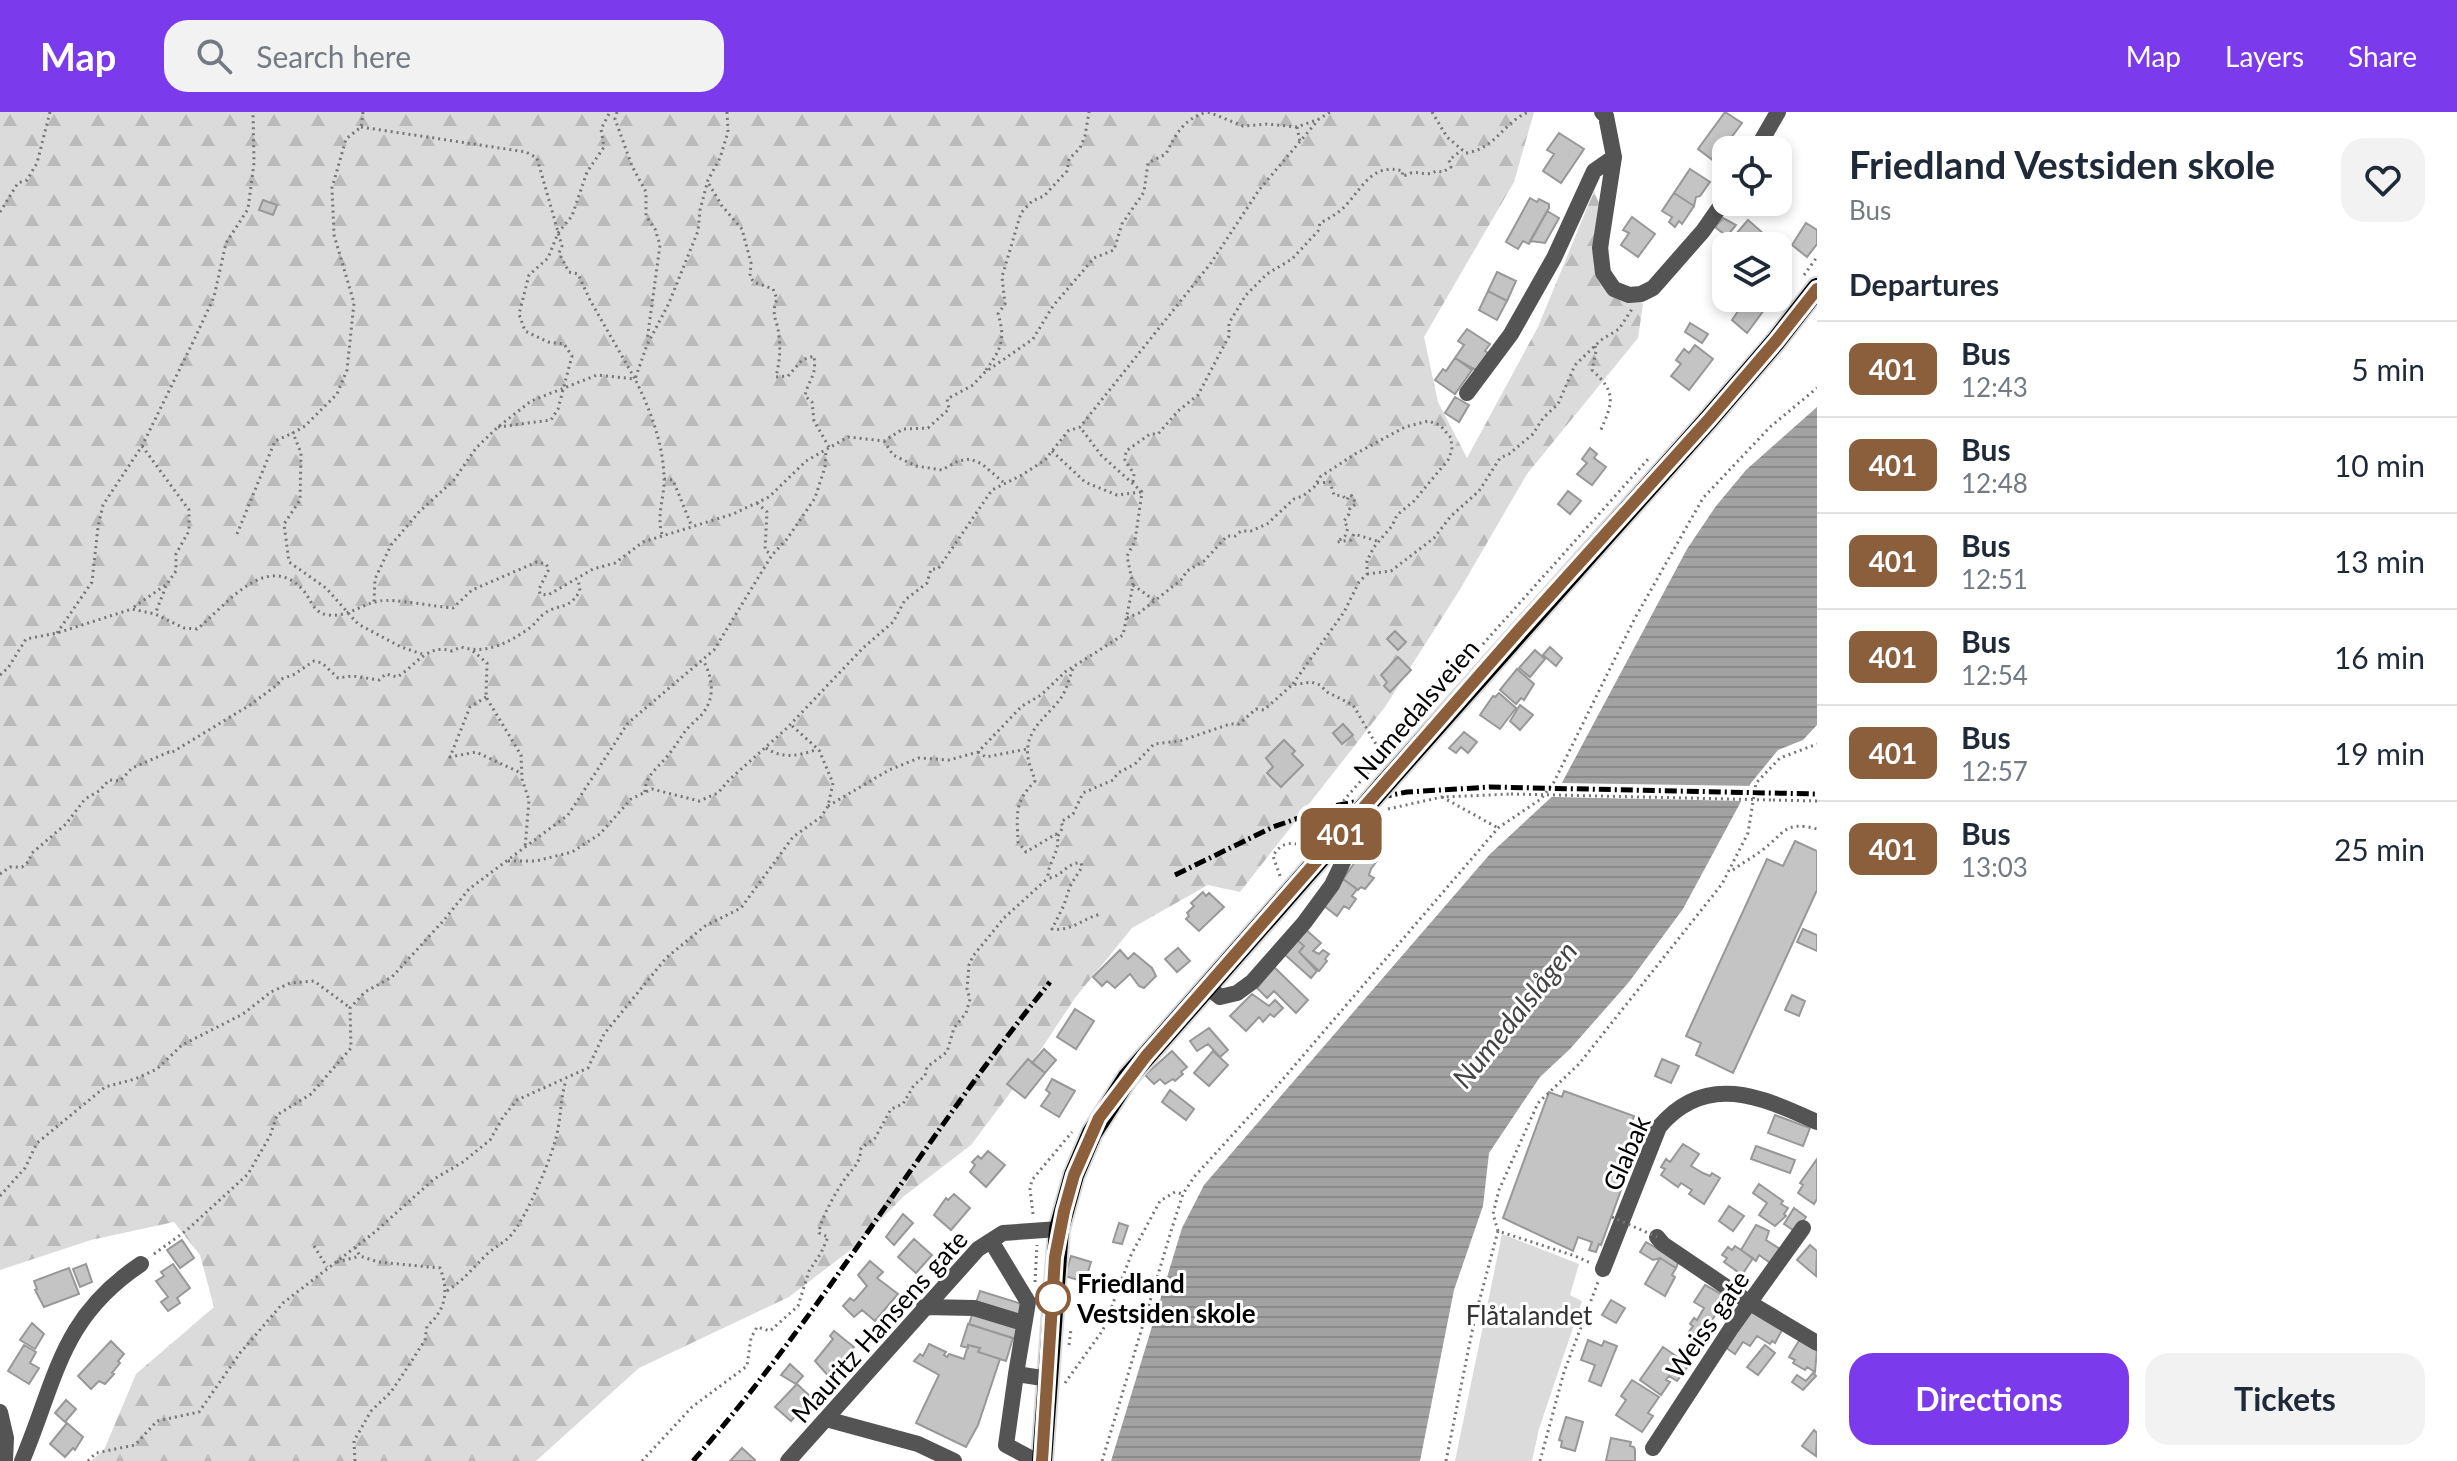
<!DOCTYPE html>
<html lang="en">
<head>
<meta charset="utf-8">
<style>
	body { margin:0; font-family:Lato,sans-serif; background:#f2f2f3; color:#1f2937; height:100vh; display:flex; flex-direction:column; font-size:30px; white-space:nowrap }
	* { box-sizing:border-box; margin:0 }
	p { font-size:26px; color:#747a83 }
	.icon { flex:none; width:44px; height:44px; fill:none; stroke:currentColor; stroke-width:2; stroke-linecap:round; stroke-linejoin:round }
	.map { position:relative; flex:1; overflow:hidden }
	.drawer { display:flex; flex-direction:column; background:#fff; width:640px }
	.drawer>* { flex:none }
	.badge { padding:0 16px; border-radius:12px; font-size:28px; line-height:52px }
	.buttons { position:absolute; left:1712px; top:24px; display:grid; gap:16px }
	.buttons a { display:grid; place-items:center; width:80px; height:80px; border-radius:16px; background:#fff; box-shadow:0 4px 12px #0003; font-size:40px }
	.map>.badge { position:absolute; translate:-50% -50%; box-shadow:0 0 0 4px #fff }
	h2 { padding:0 32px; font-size:30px; line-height:72px }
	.round { display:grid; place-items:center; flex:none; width:84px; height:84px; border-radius:24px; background:#f2f2f3 }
	.head { display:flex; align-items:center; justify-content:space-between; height:136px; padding:0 32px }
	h1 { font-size:38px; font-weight:700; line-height:60px }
	.action { display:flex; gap:16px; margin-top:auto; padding:16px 32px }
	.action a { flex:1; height:92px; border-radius:24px; background:#7c3aed; color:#fff; font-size:32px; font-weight:700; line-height:92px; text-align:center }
	.action a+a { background:#f2f2f3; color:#1f2937 }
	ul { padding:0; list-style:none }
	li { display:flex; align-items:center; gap:24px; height:96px; padding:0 32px; border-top:2px solid #e0e1e3 }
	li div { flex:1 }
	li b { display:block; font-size:30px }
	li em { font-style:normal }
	li .badge { min-width:88px; font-weight:700; text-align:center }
	header { display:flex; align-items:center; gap:48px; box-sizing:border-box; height:112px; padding:0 40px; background:#7c3aed; color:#fff }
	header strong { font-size:38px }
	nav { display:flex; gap:44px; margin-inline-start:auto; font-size:28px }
	.search { width:560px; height:72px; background:#f2f2f3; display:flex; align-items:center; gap:20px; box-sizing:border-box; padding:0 28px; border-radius:24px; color:#747a83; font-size:30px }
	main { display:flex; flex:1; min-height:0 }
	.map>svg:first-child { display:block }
	.forest { fill:url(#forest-firs) }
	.park { fill:#dbdbdb }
	.water { fill:url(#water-rules) }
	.pier { fill:#fff }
	.building { fill:#c4c4c4; stroke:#989898; stroke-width:2 }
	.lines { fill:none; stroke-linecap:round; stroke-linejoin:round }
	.major-casing { stroke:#dbdbdb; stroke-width:24 }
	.path { stroke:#767676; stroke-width:3; stroke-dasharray:2 4; stroke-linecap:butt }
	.minor { stroke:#545454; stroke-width:16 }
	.major { stroke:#000; stroke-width:20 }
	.rail { stroke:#000; stroke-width:5; stroke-dasharray:12 4 2 4; stroke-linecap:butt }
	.major-bridge-casing { stroke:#dbdbdb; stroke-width:24; stroke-linecap:butt }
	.path-bridge { stroke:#767676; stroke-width:3; stroke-dasharray:2 4; stroke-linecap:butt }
	.major-bridge { stroke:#000; stroke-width:20 }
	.line-casing { stroke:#fff; stroke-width:18 }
	.line { stroke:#8b5e3c; stroke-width:12 }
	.stop-dot { fill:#fff; stroke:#8b5e3c; stroke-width:4 }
	.labels { text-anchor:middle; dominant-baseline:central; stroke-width:6; stroke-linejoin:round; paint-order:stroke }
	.street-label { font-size:26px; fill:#000; stroke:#fff }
	.stop-label { font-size:26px; font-weight:bold; fill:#000; stroke:#fff; text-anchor:start }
	.park-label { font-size:26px; fill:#323232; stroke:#fff }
	.water-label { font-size:28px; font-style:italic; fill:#434343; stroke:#fff }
</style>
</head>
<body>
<header>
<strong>Map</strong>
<div class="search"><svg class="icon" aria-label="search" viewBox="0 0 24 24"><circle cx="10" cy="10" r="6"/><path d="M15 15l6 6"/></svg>Search here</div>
<nav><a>Map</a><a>Layers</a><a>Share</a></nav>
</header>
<main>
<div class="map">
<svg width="1817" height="1349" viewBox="0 0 1817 1349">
	<defs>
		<pattern id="forest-firs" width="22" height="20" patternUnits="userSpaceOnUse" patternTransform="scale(2)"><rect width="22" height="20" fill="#dbdbdb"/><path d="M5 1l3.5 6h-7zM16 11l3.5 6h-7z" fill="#bababa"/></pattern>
		<pattern id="water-rules" width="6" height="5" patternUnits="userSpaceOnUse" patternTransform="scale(2)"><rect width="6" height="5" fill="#a2a2a2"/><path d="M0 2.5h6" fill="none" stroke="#8a8a8a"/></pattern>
	</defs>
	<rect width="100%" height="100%" fill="#fff"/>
	<!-- forest -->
	<path class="forest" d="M 0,0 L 1534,0 L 1514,70 L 1424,225 L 1438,290 L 1467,346 L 1538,215 L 1594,79 L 1608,111 L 1610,164 L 1643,192 L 1638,226 L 1527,362 L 1459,479 L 1385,595 L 1240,780 L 1208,773 L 1132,816 L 1075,886 L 1026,960 L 971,1033 L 903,1085 L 853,1136 L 789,1185 L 639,1256 L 536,1349 L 91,1349 L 104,1338 L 136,1262 L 214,1195 L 200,1143 L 174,1110 L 91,1128 L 0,1158 Z"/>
	<!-- park -->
	<path class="park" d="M 1502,1122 L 1579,1152 L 1570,1183 L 1582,1189 L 1539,1317 L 1532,1349 L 1455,1349 Z"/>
	<!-- water -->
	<path class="water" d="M 1817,295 L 1817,613 L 1803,628 L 1778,638 L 1751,671 L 1683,797 L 1629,870 L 1570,937 L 1540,965 L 1489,1041 L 1483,1094 L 1454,1178 L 1420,1349 L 1111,1349 L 1182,1116 L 1204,1073 L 1490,742 L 1557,680 L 1687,437 L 1716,394 L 1746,358 Z"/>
	<!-- pier -->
	<path class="pier" d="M 1558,671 L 1754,674 L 1747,689 L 1546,685 Z"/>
	<!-- building -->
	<path class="building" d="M 1725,0 L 1742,11 L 1714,49 L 1698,37 Z
		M 1559,21 L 1584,37 L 1561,71 L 1543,59 L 1554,42 L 1547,38 Z
		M 1690,57 L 1710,70 L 1700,84 L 1696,85 L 1694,94 L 1674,81 Z
		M 1674,81 L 1694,94 L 1682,112 L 1679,109 L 1675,115 L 1669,110 L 1672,105 L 1662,99 Z
		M 1530,86 L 1537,90 L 1539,87 L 1549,92 L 1549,96 L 1529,132 L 1523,129 L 1518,137 L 1506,130 Z
		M 263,88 L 277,93 L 273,103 L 259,98 Z
		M 1547,99 L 1559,106 L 1545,131 L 1530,129 Z
		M 1632,105 L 1655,122 L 1638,145 L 1621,133 L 1629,121 L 1623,118 Z
		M 1723,106 L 1736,113 L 1727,124 L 1715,115 Z
		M 1748,108 L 1764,122 L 1754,134 L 1735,134 L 1730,129 Z
		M 1806,111 L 1817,118 L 1817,132 L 1807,145 L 1792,133 Z
		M 1497,160 L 1516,169 L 1507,189 L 1488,179 Z
		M 1488,179 L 1507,189 L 1497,208 L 1479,198 Z
		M 1747,186 L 1764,198 L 1747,221 L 1732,208 Z
		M 1690,211 L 1708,222 L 1702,231 L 1685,220 Z
		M 1467,217 L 1490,232 L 1485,239 L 1488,241 L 1476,258 L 1455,246 L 1464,233 L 1458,229 Z
		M 1695,233 L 1713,247 L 1689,278 L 1671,264 L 1681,252 L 1676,248 L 1684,237 L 1689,241 Z
		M 1455,246 L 1472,258 L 1455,282 L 1435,268 L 1443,257 L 1446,259 Z
		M 1455,285 L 1469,293 L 1459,310 L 1445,301 Z
		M 1590,336 L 1597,342 L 1594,346 L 1606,355 L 1592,373 L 1577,362 L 1587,351 L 1582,347 Z
		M 1568,379 L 1581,389 L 1570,402 L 1558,392 Z
		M 1395,519 L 1406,530 L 1398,538 L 1387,527 Z
		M 1550,535 L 1562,546 L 1556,554 L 1543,543 Z
		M 1535,538 L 1545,547 L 1530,565 L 1519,556 Z
		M 1398,545 L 1411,558 L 1390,580 L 1384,574 L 1387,570 L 1381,563 Z
		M 1517,557 L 1534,572 L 1524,588 L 1521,586 L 1516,592 L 1500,578 Z
		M 1499,581 L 1516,596 L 1500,617 L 1480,603 L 1493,584 L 1495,585 Z
		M 1520,593 L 1533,603 L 1520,618 L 1510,609 Z
		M 1343,612 L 1353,623 L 1342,632 L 1333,621 Z
		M 1464,620 L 1477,630 L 1468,641 L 1461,635 L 1456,641 L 1449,636 Z
		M 1284,628 L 1295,639 L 1292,642 L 1303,653 L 1281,675 L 1267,661 L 1273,655 L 1266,646 Z
		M 1795,729 L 1817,739 L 1817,778 L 1733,961 L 1696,943 L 1701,931 L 1686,924 L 1767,747 L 1783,754 Z
		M 1365,736 L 1379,746 L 1371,757 L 1369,763 L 1374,766 L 1365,777 L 1361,775 L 1358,778 L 1343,767 Z
		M 1343,767 L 1357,777 L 1352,784 L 1356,787 L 1349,797 L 1344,794 L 1337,804 L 1323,793 Z
		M 1203,780 L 1206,784 L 1209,781 L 1224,795 L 1199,819 L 1186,807 L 1189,804 L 1187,801 L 1194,794 L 1191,791 Z
		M 1305,817 L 1321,831 L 1313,839 L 1319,842 L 1323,838 L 1329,842 L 1325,847 L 1327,849 L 1319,859 L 1299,840 L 1304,834 L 1296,827 Z
		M 1803,817 L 1817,823 L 1817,839 L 1797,830 Z
		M 1296,827 L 1304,834 L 1299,840 L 1317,859 L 1311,866 L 1284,842 Z
		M 1178,836 L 1190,849 L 1177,860 L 1165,847 Z
		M 1120,838 L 1128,847 L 1134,841 L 1152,856 L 1156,864 L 1144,876 L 1139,874 L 1130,862 L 1115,876 L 1107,869 L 1102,874 L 1093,865 Z
		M 1274,855 L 1308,888 L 1296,901 L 1274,879 L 1267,886 L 1257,876 Z
		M 1252,882 L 1269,894 L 1275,888 L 1283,896 L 1274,905 L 1270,902 L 1263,910 L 1259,905 L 1246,919 L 1230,904 Z
		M 1792,883 L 1805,889 L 1799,904 L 1785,898 Z
		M 1075,897 L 1094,909 L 1076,937 L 1057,925 Z
		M 1209,916 L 1228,938 L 1220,945 L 1208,932 L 1197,939 L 1190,929 Z
		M 1044,937 L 1056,948 L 1045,961 L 1032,951 Z
		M 1172,939 L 1187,955 L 1181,960 L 1183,962 L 1175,969 L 1173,967 L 1165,972 L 1160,967 L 1154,972 L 1145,963 Z
		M 1213,939 L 1228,953 L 1209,974 L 1194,961 Z
		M 1028,947 L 1045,961 L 1025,986 L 1007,972 Z
		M 1662,947 L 1679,954 L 1671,971 L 1655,964 Z
		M 1052,967 L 1075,979 L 1059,1005 L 1041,994 L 1050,981 L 1046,978 Z
		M 1170,978 L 1194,997 L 1186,1008 L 1162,990 Z
		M 1564,979 L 1634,1004 L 1632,1010 L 1644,1015 L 1601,1133 L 1599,1132 L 1596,1140 L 1589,1138 L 1592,1130 L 1578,1125 L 1573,1139 L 1503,1106 L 1549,980 L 1562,985 Z
		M 1775,1003 L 1810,1016 L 1803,1034 L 1768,1021 Z
		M 1683,1032 L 1699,1042 L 1691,1054 L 1703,1061 L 1710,1064 L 1712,1061 L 1720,1066 L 1704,1092 L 1689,1082 L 1692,1078 L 1681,1071 L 1678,1075 L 1661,1063 L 1665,1057 L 1661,1055 L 1666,1047 L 1670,1050 Z
		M 1756,1034 L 1795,1048 L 1790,1061 L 1751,1047 Z
		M 988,1039 L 1005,1053 L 986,1075 L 970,1060 L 975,1053 L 972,1050 L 978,1044 L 981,1047 Z
		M 1817,1047 L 1817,1087 L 1814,1092 L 1798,1081 L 1803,1073 L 1800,1071 Z
		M 1759,1072 L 1783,1089 L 1781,1092 L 1788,1096 L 1784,1102 L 1786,1104 L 1775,1114 L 1759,1103 L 1767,1091 L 1753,1081 Z
		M 954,1082 L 970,1096 L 951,1118 L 934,1103 L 946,1086 L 948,1088 Z
		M 1729,1094 L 1744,1104 L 1733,1119 L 1719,1109 Z
		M 1794,1096 L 1806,1105 L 1796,1120 L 1784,1112 Z
		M 903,1102 L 913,1111 L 894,1133 L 886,1125 Z
		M 1119,1111 L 1128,1114 L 1122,1132 L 1113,1130 Z
		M 1756,1113 L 1769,1119 L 1766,1128 L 1783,1139 L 1773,1153 L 1759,1143 L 1756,1149 L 1741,1138 Z
		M 914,1127 L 932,1143 L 916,1161 L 898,1145 Z
		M 182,1128 L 194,1146 L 180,1156 L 167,1138 Z
		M 1646,1130 L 1679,1149 L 1676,1156 L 1660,1146 L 1653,1148 L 1640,1140 Z
		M 1810,1133 L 1817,1139 L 1816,1164 L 1797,1148 Z
		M 1735,1134 L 1753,1146 L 1742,1163 L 1724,1150 L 1727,1146 L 1722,1143 L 1728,1135 L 1732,1138 Z
		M 1071,1144 L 1091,1150 L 1085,1170 L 1065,1164 Z
		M 1660,1146 L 1676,1156 L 1672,1163 L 1675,1165 L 1665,1184 L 1645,1172 Z
		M 870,1149 L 883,1160 L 877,1166 L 898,1182 L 875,1209 L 862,1198 L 854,1205 L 843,1194 L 850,1186 L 854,1189 L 867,1174 L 858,1163 Z
		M 86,1152 L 92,1170 L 80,1175 L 73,1157 Z
		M 173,1152 L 190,1176 L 177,1186 L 180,1191 L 168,1199 L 161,1190 L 168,1185 L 156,1169 L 164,1164 L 161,1160 Z
		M 69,1156 L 79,1182 L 44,1195 L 35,1178 L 37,1177 L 34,1169 Z
		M 1705,1173 L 1727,1185 L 1699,1228 L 1688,1221 L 1693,1214 L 1690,1212 L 1694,1206 L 1697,1208 L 1704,1196 L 1694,1190 Z
		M 980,1179 L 1025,1193 L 1015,1227 L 969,1212 Z
		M 1611,1188 L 1625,1196 L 1616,1211 L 1602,1203 Z
		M 1749,1198 L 1782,1218 L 1775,1231 L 1772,1229 L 1770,1232 L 1757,1224 L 1750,1234 L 1743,1230 L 1735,1242 L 1725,1235 Z
		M 32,1211 L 44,1222 L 35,1237 L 20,1228 Z
		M 968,1212 L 1013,1226 L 1006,1249 L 978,1240 L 980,1236 L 968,1233 L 968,1236 L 961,1234 Z
		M 834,1219 L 854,1235 L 844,1246 L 848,1249 L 831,1267 L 815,1249 L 833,1227 L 830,1224 Z
		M 1800,1227 L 1817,1237 L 1815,1260 L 1807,1255 L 1805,1258 L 1793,1251 L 1795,1248 L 1789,1245 Z
		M 1588,1228 L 1602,1234 L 1604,1229 L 1617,1234 L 1601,1274 L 1589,1269 L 1595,1253 L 1581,1248 Z
		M 111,1229 L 124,1242 L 118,1249 L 120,1251 L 112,1261 L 114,1262 L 105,1272 L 99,1269 L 91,1277 L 78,1264 Z
		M 929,1232 L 946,1240 L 944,1243 L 947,1245 L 949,1242 L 964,1247 L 968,1233 L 980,1236 L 978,1240 L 1000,1247 L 978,1313 L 966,1335 L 916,1311 L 939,1263 L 914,1249 L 920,1242 L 923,1244 Z
		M 24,1233 L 36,1240 L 30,1251 L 39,1256 L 29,1272 L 8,1259 Z
		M 1765,1233 L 1775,1241 L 1758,1263 L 1747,1255 Z
		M 1663,1235 L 1689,1253 L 1677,1269 L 1669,1264 L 1666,1268 L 1670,1270 L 1661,1283 L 1640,1268 Z
		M 790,1252 L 803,1264 L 796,1272 L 781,1263 Z
		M 1813,1261 L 1816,1264 L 1803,1278 L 1792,1270 L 1797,1263 L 1806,1269 Z
		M 1632,1268 L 1659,1285 L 1648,1301 L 1653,1304 L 1642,1320 L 1616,1303 L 1626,1288 L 1621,1284 Z
		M 797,1272 L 812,1286 L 791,1309 L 775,1295 Z
		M 66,1288 L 76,1297 L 65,1310 L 55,1301 Z
		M 1566,1305 L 1583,1310 L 1575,1339 L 1561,1335 L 1562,1329 L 1559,1328 Z
		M 67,1311 L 83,1325 L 75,1338 L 73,1336 L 65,1345 L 50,1332 Z
		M 1814,1318 L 1817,1321 L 1816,1344 L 1802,1334 Z
		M 1611,1326 L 1631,1330 L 1630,1334 L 1634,1335 L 1635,1338 L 1635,1349 L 1606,1349 Z
		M 742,1336 L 755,1348 L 754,1349 L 730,1349 Z"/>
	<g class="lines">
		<defs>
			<path id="major" d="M 1383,674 L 1709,307 L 1776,229 L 1817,176
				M 1042,1349 L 1059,1117 L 1074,1063 L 1092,1021 L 1128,965 L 1358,703"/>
		</defs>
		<!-- major casing -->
		<use href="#major" class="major-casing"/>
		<!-- path -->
		<path class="path" d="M 363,0 L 361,15 L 346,27 L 332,76 L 334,123 L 354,191 L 347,258 L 337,282 L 305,314 L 293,321 L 301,341 L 300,388 L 284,412 L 289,450 L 326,476 L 358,512 L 401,535 L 422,542
			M 617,0 L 615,7 L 632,54 L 646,80 L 646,104 L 655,117 L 660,133 L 647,229
			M 1208,0 L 1243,14 L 1267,12 L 1297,15 L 1319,7 L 1330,0
			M 1432,0 L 1447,25 L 1466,41 C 1495,37 1502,12 1528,0
			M 361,15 L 526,40 L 537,46 L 562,134 L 559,141 L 569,160 L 578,162 L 590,188 L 635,267 L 597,263 L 531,289 L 498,315 L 476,336 L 454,368 L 419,400 L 391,433 L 375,467 L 374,490
			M 1297,15 L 1300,30
			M 709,72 L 722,94 L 742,117 L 751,151 L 750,165 L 754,170 L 773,177 L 777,187 C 770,205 778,207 779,225 C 781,239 779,252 776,265 L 788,264 L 802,248 L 814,244 C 817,266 808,267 805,284 L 812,290 L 814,309 L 829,335
			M 0,100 L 18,71 L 27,68 L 37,51 L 50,0
			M 1804,163 L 1817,145
			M 1595,234 L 1596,239 L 1592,258 C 1617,281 1613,290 1600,320
			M 986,258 C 1001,237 1006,228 998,202 L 1005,192 L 1002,165 L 1021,101 L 1032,89 L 1044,84 L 1067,59 L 1069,47 L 1080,36 L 1085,24 L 1089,0
			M 498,315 L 551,308 L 558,297 L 572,244 L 564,232 L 548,230 L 525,219 L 519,202 L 529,163 L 548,146 L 558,121 L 572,104 L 587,60 L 604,35 L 601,17 L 610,0
			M 884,329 L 893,343 L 916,354 L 942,358 L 958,349 L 970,347 L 982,352 L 1003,370
			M 142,334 L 189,398 L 189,419 L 176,442 L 176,459 L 167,472 L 155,502
			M 1052,339 L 1085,370 L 1117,383 L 1141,380
			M 664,367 L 673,368 L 692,415
			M 1133,370 L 1134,362 L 1125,348 L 1126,339 L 1150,322 L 1158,322 L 1178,299 L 1198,283 L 1229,224 L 1229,211 L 1246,183 L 1267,162 L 1292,147 L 1318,119 L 1320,111 C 1330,106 1339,101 1347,92 C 1364,73 1373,51 1403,59 L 1402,64 C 1405,64 1408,62 1411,61 C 1421,59 1427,65 1436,59 L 1443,60 L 1451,55 L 1449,48 L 1462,38
			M 1317,371 L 1330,370 L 1334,383 L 1343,384 L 1347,388 L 1349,383 L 1352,384 L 1356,392 L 1350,396 L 1349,402 L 1344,409 L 1348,416 L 1345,424 L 1337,430 L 1351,428 L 1354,422 L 1377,429
			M 757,391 L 767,400 L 765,438 L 772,443
			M 237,422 L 275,329 L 293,321
			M 662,422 C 656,402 665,386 664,365 C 663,331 650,297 635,267 L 647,233 L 669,191 L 698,119 L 700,98 L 708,68 L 720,46 L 728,20 L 727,0
			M 1367,462 L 1391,459 L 1434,426 L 1451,404 L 1479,379 L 1500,346 L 1509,342 L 1533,322 L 1543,306 L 1558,292 L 1575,253 L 1601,228 L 1619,217 L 1632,197
			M 1133,473 L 1154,488
			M 134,495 L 167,472
			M 1127,506 L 1139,501 L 1181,468 L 1187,459 L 1204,449 L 1227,424 L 1235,424 L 1241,419 L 1251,419 L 1267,412 L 1294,387 L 1303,384 L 1314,375 L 1320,365 L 1355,342 L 1405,315 L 1428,309 L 1440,313 L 1451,326 L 1452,338 L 1448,348 L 1414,389 L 1397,403 L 1392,414 L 1374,435 L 1367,449 L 1367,462 L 1359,470 L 1344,500 L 1292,573 L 1311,570 L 1320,573 L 1327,580 L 1353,593 L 1383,644
			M 57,521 L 92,470 L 98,415 L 103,393 L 142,334 L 194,228 L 214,185 L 226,131 L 248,97 L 254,51 L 253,0
			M 473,539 L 487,551 L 486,585 L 521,643 L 522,667 L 529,688 L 525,736
			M 1073,557 C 1069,566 1067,577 1061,586 C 1048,604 1024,618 1028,645 C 1029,653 1033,661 1035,669 C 1014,691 1017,701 1018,730 L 1026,740 L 1056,722 C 1063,737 1047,750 1048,766 C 1061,766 1068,749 1081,751 L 1082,755 L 1070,774 L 1064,793 L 1052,817 C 1072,820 1084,805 1102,802
			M 0,563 L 8,556 L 26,527 L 57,521 L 132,497 L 155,502 L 184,516 L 197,517 C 224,496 266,437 303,478 C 311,487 313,501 328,503 C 349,505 361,492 380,489 C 392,486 437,495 453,496 L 472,478 L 537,450 L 546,452 L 549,457 L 539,477 L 540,482 L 548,483 L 593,457 L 615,451 L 643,430 L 733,402 L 769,385 L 806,349 L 848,325 L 884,329 L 903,317 L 928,316 L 949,297 L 947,287 L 973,273 L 984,261 L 1033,227 L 1053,194 L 1094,146 L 1114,138 L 1122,112 L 1144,80 L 1148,51 L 1166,42 C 1176,21 1184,7 1207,0
			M 486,585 L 470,595 L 450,645 L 476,640 L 521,661
			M 766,636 C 782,647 798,644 815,638
			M 978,640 L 986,645 L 1027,637
			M 645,680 C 645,666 654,659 663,649 C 672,640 678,629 686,618 C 691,612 698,607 703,601 C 716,584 712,564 703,548
			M 1351,680 L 1649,346
			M 1442,685 L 1498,716
			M 1773,688 L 1817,689
			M 828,694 L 889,658 L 919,646 L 949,648 L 978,640 L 1022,594 L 1041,583 L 1065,560 L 1123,523 L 1133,473 L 1127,444 L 1135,429 L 1142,380 L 1101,343 L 1080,315
			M 1388,697 L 1442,685 L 1511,682
			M 1058,724 L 1063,715 L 1061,710 L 1073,702 L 1083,681 L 1113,668 L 1118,661 L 1135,652 L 1154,632 L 1180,629 L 1230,612 L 1239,612 L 1256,597 L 1264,598 L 1292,573
			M 1312,727 L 1324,712
			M 508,749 L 536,749 L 572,740 L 600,722 L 631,687 L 652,677 L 699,689 L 718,681 L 729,668 L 787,616 L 863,536 L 893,510 L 905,488 L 927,471 L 931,457 L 938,457 L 992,378 L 1022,363 L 1045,348 L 1068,319 L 1080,315 L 1211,151 L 1259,78 L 1319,7
			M 1733,758 C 1742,751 1752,746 1761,739 C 1785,722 1783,708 1817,717
			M 0,762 L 10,755 L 22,755 L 28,750 L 32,741 L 66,712 L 85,687 L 99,679 L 109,668 L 120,669 L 132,656 L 169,640 L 171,641 L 250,593 L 277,573 L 281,567 L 293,563 L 314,549 L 322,551 L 338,566 L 352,564 L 379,568 L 386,562 L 397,565 C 416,554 427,531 452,539 L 461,535 C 487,543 510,530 531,515 C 536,511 539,505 545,501 C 560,491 568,499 580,479 L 578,467
			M 1280,764 L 1273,744 C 1278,735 1285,730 1296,732
			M 0,1084 L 25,1056 L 37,1031 L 105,975 L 135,967 L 157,957 L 182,933 L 243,902 L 271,880 L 290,871 L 314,869 L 349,895
			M 1033,1102 L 1030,1077 L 1032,1068 L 1072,1020
			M 1498,1119 L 1493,1102 L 1499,1078 L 1538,991 L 1579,952 L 1722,772 L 1748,721 L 1756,671 L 1780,646 L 1817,632
			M 314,1134 L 327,1155
			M 154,1142 L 187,1118 L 248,1062 L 270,1024 L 277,1003 L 311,982 L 351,936 L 350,896 L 365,880 L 392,865 L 444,808 L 469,777 L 568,703 L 628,611 L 714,538 L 772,443 L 787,427 L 815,386 L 825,355 L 826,337
			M 337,1150 L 360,1144
			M 1035,1170 L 1037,1133
			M 447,1179 C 464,1168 473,1156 487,1142 C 495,1135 504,1131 511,1123 C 527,1105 554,1041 558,1017 C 561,1000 561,985 566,968
			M 1069,1233 L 1071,1217
			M 1065,1271 L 1103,1218 L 1131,1143 L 1160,1089 L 1175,1080 L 1183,1082
			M 88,1349 L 96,1341 L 135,1333 L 157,1309 L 199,1300 L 240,1241 L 283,1191 L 375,1120 L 434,1067 L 463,1050 L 490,1028 L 503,1005 L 517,988 L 588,956 L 604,922 L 666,846 L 705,814 L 741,796 L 793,725 L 821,705 L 828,694 L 833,671 L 819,638 L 790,612
			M 355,1349 L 354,1329 L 371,1299 L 391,1280 L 411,1250 L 425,1228 L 427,1214 C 446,1198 449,1179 440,1156 L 378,1150 L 360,1144 L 355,1135
			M 642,1349 L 692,1295 L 747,1254 L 751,1226 L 757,1215 L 770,1219 L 798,1194 L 809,1159 L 821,1141 L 828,1125 L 819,1121 C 820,1107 838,1076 847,1064 C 856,1053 860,1050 861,1036 L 875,1026 L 891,997 L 903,992 L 914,973 L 925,964 L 927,955 L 947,940 L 954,916 L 966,901 L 970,887 L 967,877 L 969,853 L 973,844 L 1004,806 L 1048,766
			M 1102,1349 L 1172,1116 L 1183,1082 L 1194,1065 L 1277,974 L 1498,716 L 1541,687 L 1554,670 L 1635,506 L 1703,386 L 1770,315 L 1817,276
			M 1446,1349 L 1475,1205 L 1498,1119 L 1575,1144 L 1591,1151
			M 1540,1349 L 1564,1260 L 1598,1170"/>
		<!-- minor -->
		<path class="minor" d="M 1602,0 L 1606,4 L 1614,45 L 1600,136 L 1603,161 L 1614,177 L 1629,183 L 1641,182 L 1653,176 L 1703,119 L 1726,86
			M 1756,38 L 1778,0
			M 1467,281 L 1511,222 L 1554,146 L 1594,59 L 1614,45
			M 1208,875 L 1220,885 L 1237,881 L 1252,870 L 1304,811 L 1332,773 L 1344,748
			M 1657,1125 L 1663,1132 L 1750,1191 L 1817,1231
			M 991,1129 L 1028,1190 L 1016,1262 L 1049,1267
			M 1603,1157 L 1659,1015 C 1706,959 1762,985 1817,1010
			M 924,1195 L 974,1196 L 1020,1210 L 1023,1214
			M 1016,1262 L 1006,1333 L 1036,1349
			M 0,1300 L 6,1326 L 5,1349
			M 826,1307 L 918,1332 L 954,1349
			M 1653,1336 L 1732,1215 L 1803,1116
			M 22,1349 C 57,1266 60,1206 141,1152
			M 788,1349 L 978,1137 L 1003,1121 L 1059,1117"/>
		<!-- major -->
		<use href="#major" class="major"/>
		<!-- rail -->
		<path class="rail" d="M 1175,763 L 1273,715 L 1333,694 L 1407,680 L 1490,675 L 1817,682
			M 693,1349 C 825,1199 924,1025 1050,870"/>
		<defs>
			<path id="major-bridge" d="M 1358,703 L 1383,674"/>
		</defs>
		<!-- major-bridge casing -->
		<use href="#major-bridge" class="major-bridge-casing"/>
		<!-- path-bridge -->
		<path class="path-bridge" d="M 1511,682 L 1773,688
			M 1324,712 L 1351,680
			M 1612,1105 L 1657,1125"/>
		<!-- major-bridge -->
		<use href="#major-bridge" class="major-bridge"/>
	</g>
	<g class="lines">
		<defs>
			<path id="line" d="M 1042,1349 L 1055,1145 L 1064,1099 L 1074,1063 L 1099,1006 L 1146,944 L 1519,518 L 1709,307 L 1776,229 L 1817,177"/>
		</defs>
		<!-- line casing -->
		<use href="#line" class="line-casing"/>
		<!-- line -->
		<use href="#line" class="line"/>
	</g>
	<!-- markers -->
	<circle class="stop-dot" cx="1053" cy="1186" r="16"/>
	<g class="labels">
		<!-- street labels -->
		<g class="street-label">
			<text transform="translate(1416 597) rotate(-49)">Numedalsveien</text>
			<text transform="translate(1626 1041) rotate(-66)">Glabak</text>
			<text transform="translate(1707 1212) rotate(-55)">Weiss gate</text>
			<text transform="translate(879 1214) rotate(-48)">Mauritz Hansens gate</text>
		</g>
		<!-- stop labels -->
		<g class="stop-label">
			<text x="1077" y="1171">Friedland<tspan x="1077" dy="30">Vestsiden skole</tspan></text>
		</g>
		<!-- park labels -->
		<g class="park-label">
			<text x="1529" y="1203">Flåtalandet</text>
		</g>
		<!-- water labels -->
		<g class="water-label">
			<text transform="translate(1514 902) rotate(-51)">Numedalslågen</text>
		</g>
	</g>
</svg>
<div class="buttons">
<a><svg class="icon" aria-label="locate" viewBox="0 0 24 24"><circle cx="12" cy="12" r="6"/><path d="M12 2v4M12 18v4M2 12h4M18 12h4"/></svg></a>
<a><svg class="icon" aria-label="layers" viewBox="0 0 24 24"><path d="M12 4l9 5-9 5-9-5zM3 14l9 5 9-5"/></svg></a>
</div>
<b class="badge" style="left:1341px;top:722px;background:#8b5e3c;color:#fff">401</b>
</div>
<section class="drawer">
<div class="head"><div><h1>Friedland Vestsiden skole</h1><p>Bus</p></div><a class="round"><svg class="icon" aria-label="heart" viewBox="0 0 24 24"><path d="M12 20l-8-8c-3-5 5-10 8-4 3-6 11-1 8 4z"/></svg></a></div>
<h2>Departures</h2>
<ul>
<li><span class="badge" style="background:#8b5e3c;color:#fff">401</span><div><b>Bus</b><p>12:43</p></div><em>5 min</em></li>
<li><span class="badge" style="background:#8b5e3c;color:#fff">401</span><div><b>Bus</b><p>12:48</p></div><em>10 min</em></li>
<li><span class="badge" style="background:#8b5e3c;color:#fff">401</span><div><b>Bus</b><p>12:51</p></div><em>13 min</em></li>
<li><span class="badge" style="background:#8b5e3c;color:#fff">401</span><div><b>Bus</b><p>12:54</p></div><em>16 min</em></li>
<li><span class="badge" style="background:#8b5e3c;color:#fff">401</span><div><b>Bus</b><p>12:57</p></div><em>19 min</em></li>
<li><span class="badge" style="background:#8b5e3c;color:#fff">401</span><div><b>Bus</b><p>13:03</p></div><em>25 min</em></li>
</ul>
<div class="action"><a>Directions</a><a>Tickets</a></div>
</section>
</main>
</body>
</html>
